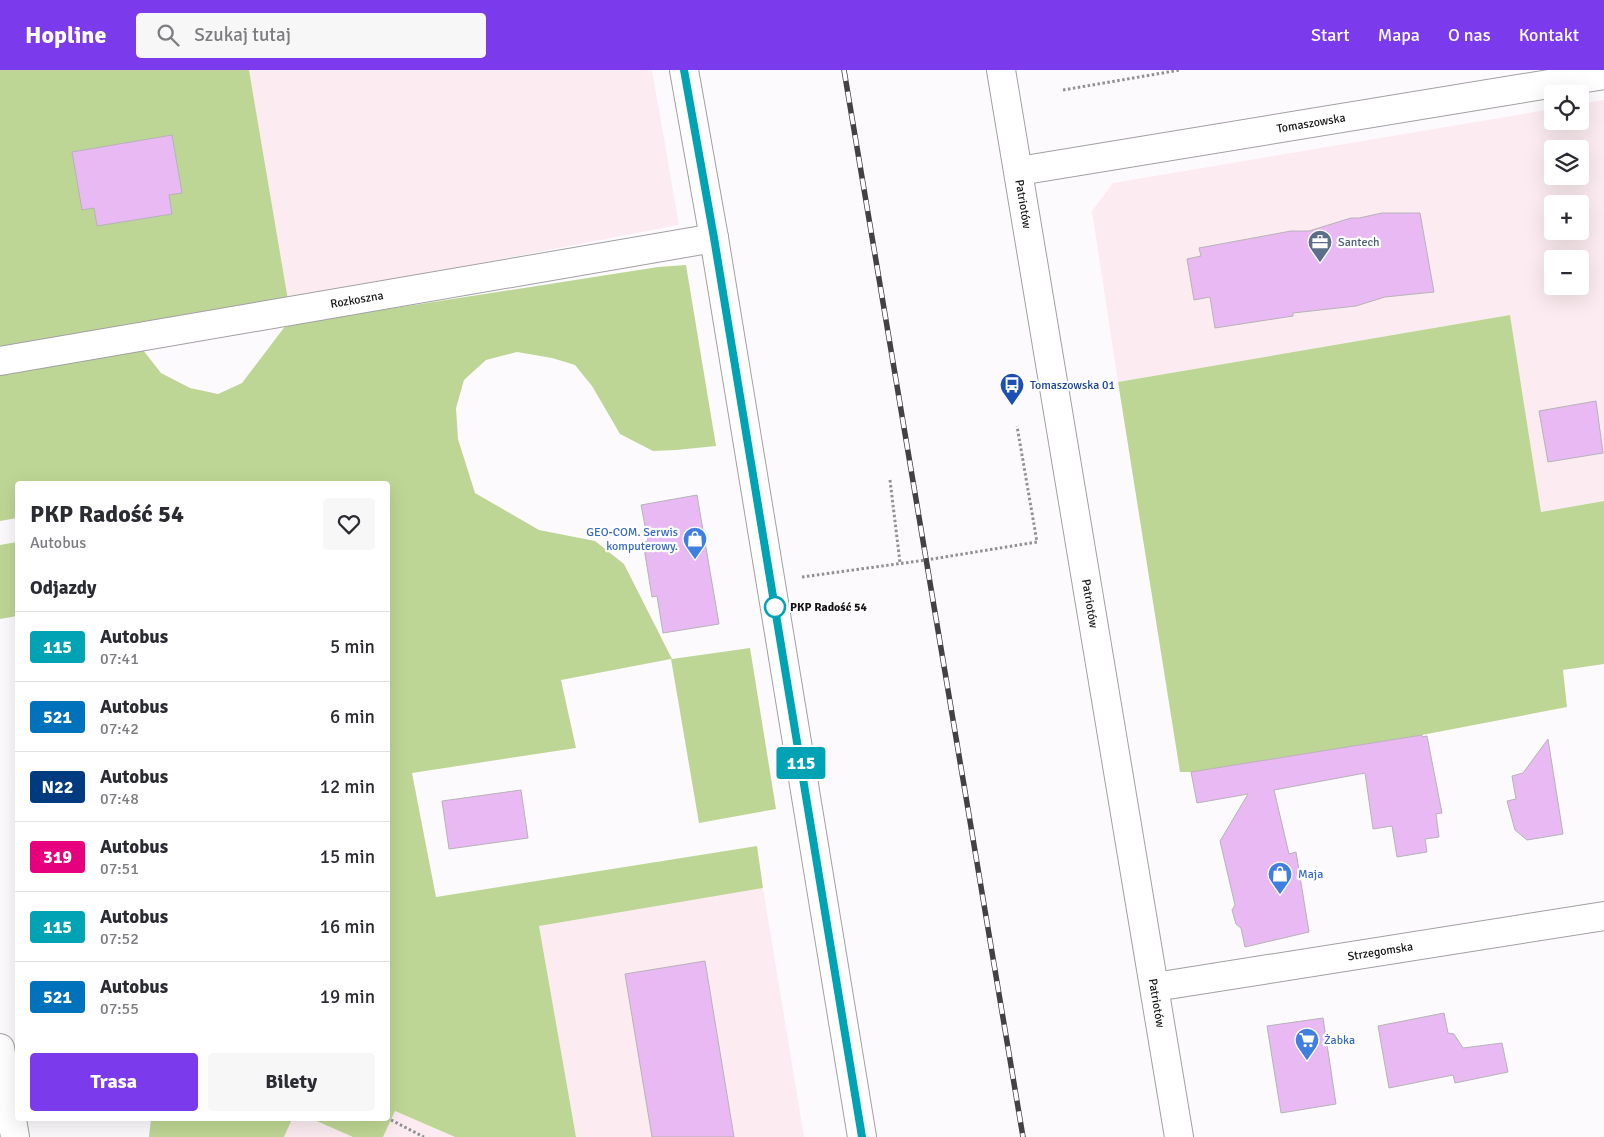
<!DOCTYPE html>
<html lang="pl">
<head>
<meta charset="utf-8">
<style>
	body { margin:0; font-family:Signika,sans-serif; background:#f7f7f7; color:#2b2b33; height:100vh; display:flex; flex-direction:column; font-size:19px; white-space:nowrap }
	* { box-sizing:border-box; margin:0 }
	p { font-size:16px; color:#7c7c81 }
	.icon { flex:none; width:28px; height:28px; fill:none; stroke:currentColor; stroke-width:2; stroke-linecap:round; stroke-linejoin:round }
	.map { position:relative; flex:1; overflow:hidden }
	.details { position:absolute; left:15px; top:411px; width:375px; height:640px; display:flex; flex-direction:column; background:#fff; border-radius:5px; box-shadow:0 5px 20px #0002 }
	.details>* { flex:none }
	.badge { padding:0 10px; border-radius:4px; font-size:18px; line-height:32px }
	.buttons { position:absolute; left:1544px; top:15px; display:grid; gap:10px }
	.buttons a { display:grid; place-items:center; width:45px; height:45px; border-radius:5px; background:#fff; box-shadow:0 5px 20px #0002; font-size:25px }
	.map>.badge { position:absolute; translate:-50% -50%; box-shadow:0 0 0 2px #fff }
	h2 { padding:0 15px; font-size:19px; line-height:45px }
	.round { display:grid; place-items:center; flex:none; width:52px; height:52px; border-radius:5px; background:#f7f7f7 }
	.summary { display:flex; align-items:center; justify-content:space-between; height:85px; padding:0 15px }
	h1 { font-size:24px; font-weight:800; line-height:38px }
	.action { display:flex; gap:10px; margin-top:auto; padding:10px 15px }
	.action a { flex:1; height:58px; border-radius:5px; background:#7c3aed; color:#fff; font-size:20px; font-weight:800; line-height:58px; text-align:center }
	.action a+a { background:#f7f7f7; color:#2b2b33 }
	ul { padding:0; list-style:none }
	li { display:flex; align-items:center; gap:15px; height:70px; padding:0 15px; border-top:1px solid #e1e1e2 }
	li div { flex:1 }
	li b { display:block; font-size:19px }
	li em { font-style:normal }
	li .badge { min-width:55px; font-weight:700; text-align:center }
	header { display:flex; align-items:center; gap:30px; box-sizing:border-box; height:70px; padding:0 25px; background:#7c3aed; color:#fff }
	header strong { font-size:24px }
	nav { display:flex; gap:28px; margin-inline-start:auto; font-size:18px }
	.search { width:350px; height:45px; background:#f7f7f7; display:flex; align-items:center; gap:12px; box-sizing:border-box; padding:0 18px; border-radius:5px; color:#7c7c81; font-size:19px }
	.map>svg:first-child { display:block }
	.commercial { fill:#fcecf1; fill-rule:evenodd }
	.green { fill:#bed695 }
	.building { fill:#e8b9f2; stroke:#b6b3b7 }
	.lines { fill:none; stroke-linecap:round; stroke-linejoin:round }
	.street-casing { stroke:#a29fa3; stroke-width:30 }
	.secondary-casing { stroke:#a29fa3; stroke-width:30 }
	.path { stroke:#929092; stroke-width:3; stroke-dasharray:2.5 2.5; stroke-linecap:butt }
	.street { stroke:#fff; stroke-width:28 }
	.secondary { stroke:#fff; stroke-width:28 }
	.rail-casing { stroke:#434143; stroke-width:5.5 }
	.rail { stroke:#fff; stroke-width:4; stroke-dasharray:11; stroke-linecap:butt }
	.line-casing { stroke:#fff; stroke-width:11 }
	.line { stroke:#00a3b4; stroke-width:8 }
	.stop-dot { fill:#fff; stroke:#00a3b4; stroke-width:2.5 }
	.labels { text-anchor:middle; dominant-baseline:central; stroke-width:4.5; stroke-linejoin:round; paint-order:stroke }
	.street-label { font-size:12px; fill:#161516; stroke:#fff }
	.service-label { font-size:12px; fill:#4e5e75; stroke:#fff; text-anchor:start }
	.transit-label { font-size:12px; fill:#164399; stroke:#fff; text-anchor:start }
	.shop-label { font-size:12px; fill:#366cbe; stroke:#fff; text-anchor:start }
	.stop-label { font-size:12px; font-weight:bold; fill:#161516; stroke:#fff; text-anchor:start }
</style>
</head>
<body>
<header>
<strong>Hopline</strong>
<div class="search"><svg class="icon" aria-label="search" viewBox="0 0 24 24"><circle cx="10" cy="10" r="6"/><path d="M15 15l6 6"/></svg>Szukaj tutaj</div>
<nav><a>Start</a><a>Mapa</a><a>O nas</a><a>Kontakt</a></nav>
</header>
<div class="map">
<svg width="1604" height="1067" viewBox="0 0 1604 1067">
	<rect width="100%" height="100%" fill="#fdfafe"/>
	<!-- commercial -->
	<path class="commercial" d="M 249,0 L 652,0 L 679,155 L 288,230 Z
		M 1604,30 L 1604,431 L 1541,442 L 1510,245 L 1118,312 L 1092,141 L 1113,113 L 1552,39 L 1552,51 L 1580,51 L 1580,34 ZM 1552,79 L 1580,79 L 1580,106 L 1552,106 ZM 1552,134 L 1580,134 L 1580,161 L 1552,161 ZM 1552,189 L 1580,189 L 1580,216 L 1552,216 Z
		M 763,818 L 804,1067 L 576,1067 L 539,856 Z
		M 395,1041 L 455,1067 L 383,1067 Z
		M 292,1049 L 312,1049 L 353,1067 L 284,1067 Z"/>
	<!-- green -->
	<path class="green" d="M 0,0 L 249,0 L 288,230 L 0,279 Z
		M 686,195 L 716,376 L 676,380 L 653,381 L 620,364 L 592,316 L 575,295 L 552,288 L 517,282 L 486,290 L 464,310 L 456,338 L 458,369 L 475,423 L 539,460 L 595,471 L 624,494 L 672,589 L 750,578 L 776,739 L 699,753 L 671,589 L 561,610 L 576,678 L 412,703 L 436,827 L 757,776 L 763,818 L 539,856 L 576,1067 L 455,1067 L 395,1041 L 383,1067 L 353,1067 L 312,1049 L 388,1049 L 388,414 L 18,414 L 17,448 L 0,451 L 0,305 L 143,280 L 161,303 L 190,318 L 218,324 L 242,313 L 286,255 L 658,197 Z
		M 1510,245 L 1541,442 L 1604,431 L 1604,594 L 1563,600 L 1567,637 L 1422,665 L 1191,702 L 1180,702 L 1118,312 Z
		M 17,472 L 17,546 L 0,549 L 0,475 Z
		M 151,1049 L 292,1049 L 284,1067 L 149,1067 Z"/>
	<!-- building -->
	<path class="building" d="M 172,65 L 182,123 L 169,125 L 172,144 L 97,156 L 94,138 L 82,140 L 72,82 Z
		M 1382,143 L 1420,143 L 1434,222 L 1385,227 L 1356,236 L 1293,243 L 1293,246 L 1215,258 L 1210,227 L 1194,230 L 1187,189 L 1201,186 L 1199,178 L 1291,161 L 1309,161 L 1351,148 L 1359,148 Z
		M 1596,331 L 1603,383 L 1548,392 L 1539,341 Z
		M 697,425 L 719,554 L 663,563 L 657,526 L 652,527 L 643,472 L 648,471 L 641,435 Z
		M 1422,665 L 1422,667 L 1427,666 L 1442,743 L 1436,744 L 1439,767 L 1425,769 L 1427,782 L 1397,787 L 1392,756 L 1373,759 L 1365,703 L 1274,720 L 1289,784 L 1296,782 L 1309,862 L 1245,877 L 1241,858 L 1236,854 L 1232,840 L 1235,835 L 1220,771 L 1248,724 L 1197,733 L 1191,702 Z
		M 1548,669 L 1563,764 L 1527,770 L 1515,760 L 1507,731 L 1516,729 L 1512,706 L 1523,703 Z
		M 521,720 L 528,768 L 449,779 L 442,731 Z
		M 705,891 L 734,1067 L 652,1067 L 625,904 Z
		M 1444,943 L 1448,963 L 1454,964 L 1463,978 L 1502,973 L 1508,1002 L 1455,1013 L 1453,1005 L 1389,1018 L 1378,956 Z
		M 1323,948 L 1336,1034 L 1281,1043 L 1267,956 Z"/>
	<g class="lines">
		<defs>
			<g id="street">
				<path id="s1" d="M 1019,101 L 1604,5"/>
				<path id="s2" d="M 0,291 L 714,168"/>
				<path id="s3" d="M 1155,917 L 1604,846"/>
				<path d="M 0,978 L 15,1067"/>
			</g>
			<g id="secondary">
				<path d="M 684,0 L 714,168 L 862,1067"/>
				<path id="s4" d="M 1001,0 L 1179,1067"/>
			</g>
		</defs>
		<!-- street casing -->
		<use href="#street" class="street-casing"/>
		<!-- secondary casing -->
		<use href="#secondary" class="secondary-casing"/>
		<!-- path -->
		<path class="path" d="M 1063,20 L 1180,0
			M 890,410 L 900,493
			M 802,507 L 926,490 L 1037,472 L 1017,356
			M 391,1050 L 424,1067"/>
		<!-- street -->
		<use href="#street" class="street"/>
		<!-- secondary -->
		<use href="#secondary" class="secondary"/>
		<defs>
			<path id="rail" d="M 844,0 L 1023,1067"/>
		</defs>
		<!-- rail casing -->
		<use href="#rail" class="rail-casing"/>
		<!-- rail -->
		<use href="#rail" class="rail"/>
	</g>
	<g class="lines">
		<defs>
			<path id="line" d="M 684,0 L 714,168 L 862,1067"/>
		</defs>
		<!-- line casing -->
		<use href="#line" class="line-casing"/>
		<!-- line -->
		<use href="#line" class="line"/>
	</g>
	<!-- icons -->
	<defs>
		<symbol id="office-pin" viewBox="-11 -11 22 30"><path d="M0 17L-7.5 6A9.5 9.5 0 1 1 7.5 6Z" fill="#5c6f8a" stroke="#fff"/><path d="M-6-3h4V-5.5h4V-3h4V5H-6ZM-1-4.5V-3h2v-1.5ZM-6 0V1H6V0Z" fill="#fff"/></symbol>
		<symbol id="bus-pin" viewBox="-11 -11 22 30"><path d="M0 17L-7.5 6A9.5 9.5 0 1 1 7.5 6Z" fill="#1a4fb4" stroke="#fff"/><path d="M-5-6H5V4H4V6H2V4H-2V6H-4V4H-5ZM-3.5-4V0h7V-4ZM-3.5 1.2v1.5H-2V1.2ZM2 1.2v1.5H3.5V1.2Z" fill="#fff"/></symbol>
		<symbol id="shop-pin" viewBox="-11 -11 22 30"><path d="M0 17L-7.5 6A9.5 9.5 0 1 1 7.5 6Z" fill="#3f7fe0" stroke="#fff"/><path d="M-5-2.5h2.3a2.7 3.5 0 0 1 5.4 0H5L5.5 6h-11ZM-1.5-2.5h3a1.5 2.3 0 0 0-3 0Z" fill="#fff"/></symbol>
		<symbol id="supermarket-pin" viewBox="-11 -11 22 30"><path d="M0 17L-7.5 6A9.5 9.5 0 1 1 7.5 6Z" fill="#3f7fe0" stroke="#fff"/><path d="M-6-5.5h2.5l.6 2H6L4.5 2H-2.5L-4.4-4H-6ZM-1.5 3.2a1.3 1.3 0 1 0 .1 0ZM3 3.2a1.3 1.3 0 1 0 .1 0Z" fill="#fff"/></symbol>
	</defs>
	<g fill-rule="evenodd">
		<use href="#office-pin" x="1306" y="158" width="28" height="38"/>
		<use href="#bus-pin" x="998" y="301" width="28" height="38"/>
		<use href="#shop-pin" x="681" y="455" width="28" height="38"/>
		<use href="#shop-pin" x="1266" y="790" width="28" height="38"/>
		<use href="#supermarket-pin" x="1293" y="956" width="28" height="38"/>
	</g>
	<!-- markers -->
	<circle class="stop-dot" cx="775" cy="537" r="10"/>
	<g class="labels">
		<!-- street labels -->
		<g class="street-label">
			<text stroke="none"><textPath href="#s1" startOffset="296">Tomaszowska</textPath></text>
			<text stroke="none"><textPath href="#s4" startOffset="136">Patriotów</textPath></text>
			<text stroke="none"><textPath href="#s2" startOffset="362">Rozkoszna</textPath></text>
			<text stroke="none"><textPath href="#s4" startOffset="541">Patriotów</textPath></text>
			<text stroke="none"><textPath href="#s3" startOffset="228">Strzegomska</textPath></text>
			<text stroke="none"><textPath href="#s4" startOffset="946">Patriotów</textPath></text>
		</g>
		<!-- service labels -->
		<g class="service-label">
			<text x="1338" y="172">Santech</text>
		</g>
		<!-- transit labels -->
		<g class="transit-label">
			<text x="1030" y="315">Tomaszowska 01</text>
		</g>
		<!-- shop labels -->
		<g class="shop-label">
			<text x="678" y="462" text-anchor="end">GEO-COM. Serwis<tspan x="678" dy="14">komputerowy.</tspan></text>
			<text x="1298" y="804">Maja</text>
			<text x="1324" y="970">Żabka</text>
		</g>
		<!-- stop labels -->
		<g class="stop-label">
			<text x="790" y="537">PKP Radość 54</text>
		</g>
	</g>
</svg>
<div class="buttons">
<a><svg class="icon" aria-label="locate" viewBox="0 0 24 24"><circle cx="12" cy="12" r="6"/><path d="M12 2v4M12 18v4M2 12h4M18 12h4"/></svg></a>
<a><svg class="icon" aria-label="layers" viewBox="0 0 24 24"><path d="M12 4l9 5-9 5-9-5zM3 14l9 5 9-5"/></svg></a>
<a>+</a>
<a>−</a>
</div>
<b class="badge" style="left:801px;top:693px;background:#00a3b4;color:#fff">115</b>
<section class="details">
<div class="summary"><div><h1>PKP Radość 54</h1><p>Autobus</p></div><a class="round"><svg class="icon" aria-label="heart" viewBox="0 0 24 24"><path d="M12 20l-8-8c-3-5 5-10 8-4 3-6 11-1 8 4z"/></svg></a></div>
<h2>Odjazdy</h2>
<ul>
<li><span class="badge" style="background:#00a3b4;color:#fff">115</span><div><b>Autobus</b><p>07:41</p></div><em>5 min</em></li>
<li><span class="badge" style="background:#0072bc;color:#fff">521</span><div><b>Autobus</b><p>07:42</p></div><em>6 min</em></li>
<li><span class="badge" style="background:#003b80;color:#fff">N22</span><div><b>Autobus</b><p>07:48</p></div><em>12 min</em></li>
<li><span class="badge" style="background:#e6007e;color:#fff">319</span><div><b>Autobus</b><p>07:51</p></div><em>15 min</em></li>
<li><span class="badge" style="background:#00a3b4;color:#fff">115</span><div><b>Autobus</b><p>07:52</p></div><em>16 min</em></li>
<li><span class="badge" style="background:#0072bc;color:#fff">521</span><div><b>Autobus</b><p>07:55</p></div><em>19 min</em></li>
</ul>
<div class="action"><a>Trasa</a><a>Bilety</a></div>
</section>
</div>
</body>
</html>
